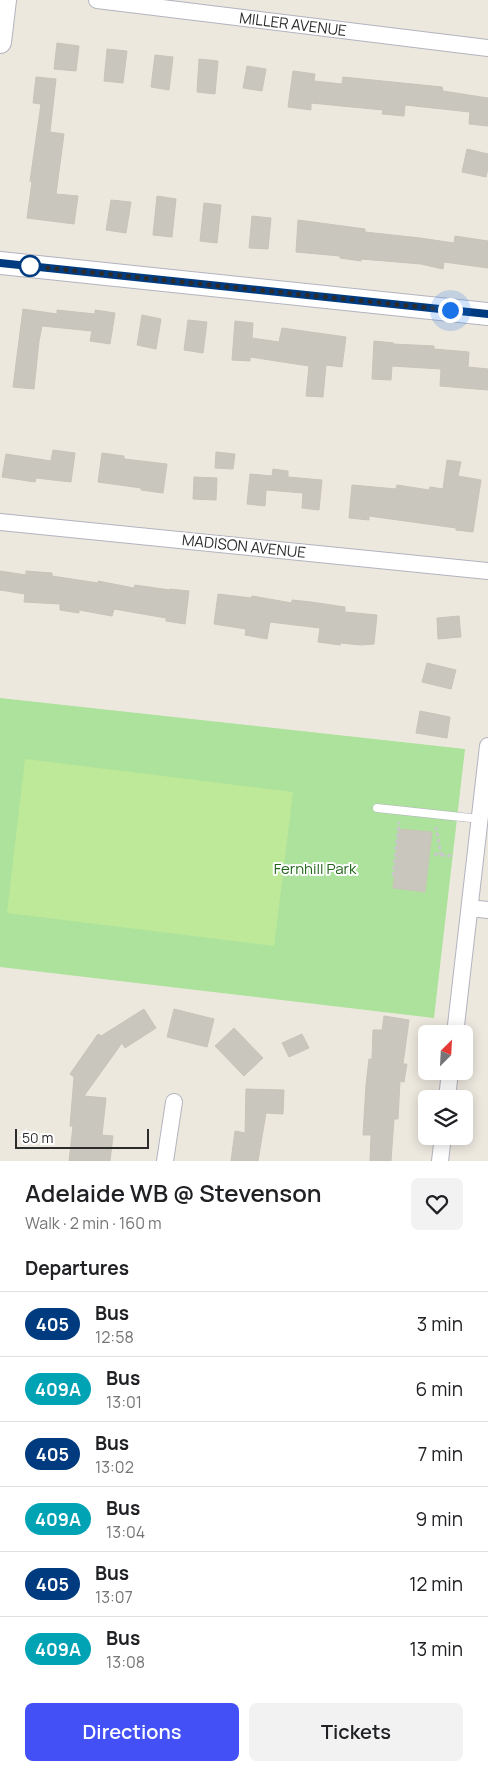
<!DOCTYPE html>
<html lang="en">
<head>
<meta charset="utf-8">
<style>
	body { margin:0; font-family:Manrope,sans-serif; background:#f2f2f2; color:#202124; height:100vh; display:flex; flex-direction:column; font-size:19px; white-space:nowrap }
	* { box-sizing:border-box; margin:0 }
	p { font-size:16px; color:#757577 }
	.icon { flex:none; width:28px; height:28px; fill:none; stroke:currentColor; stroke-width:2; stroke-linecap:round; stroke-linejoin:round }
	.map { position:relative; height:1161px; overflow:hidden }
	.panel { display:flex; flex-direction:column; background:#fff; flex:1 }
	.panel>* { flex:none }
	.badge { padding:0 10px; border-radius:16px; font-size:18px; line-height:32px }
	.needle { width:32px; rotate:24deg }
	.fabs { position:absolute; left:418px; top:1025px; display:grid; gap:10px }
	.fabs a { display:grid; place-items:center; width:55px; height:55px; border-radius:8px; background:#fff; box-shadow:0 2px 12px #0003; font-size:25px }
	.scale { position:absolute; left:15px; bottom:12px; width:134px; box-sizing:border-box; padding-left:5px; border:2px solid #2c2c2c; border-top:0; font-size:14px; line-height:18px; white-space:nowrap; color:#2c2c2c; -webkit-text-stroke:4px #fff; paint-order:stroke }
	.you { position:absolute; width:25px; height:25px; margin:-12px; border:4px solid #fff; border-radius:50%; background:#1a73e8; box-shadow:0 0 0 8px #1a73e833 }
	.map>.badge { position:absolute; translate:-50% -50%; box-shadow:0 0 0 2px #fff }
	h2 { padding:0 25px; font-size:19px; line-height:45px }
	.round { display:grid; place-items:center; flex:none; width:52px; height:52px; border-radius:8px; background:#f2f2f2 }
	.summary { display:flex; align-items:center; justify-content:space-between; height:85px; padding:0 25px }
	h1 { font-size:24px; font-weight:600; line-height:38px }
	.cta { display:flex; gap:10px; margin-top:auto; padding:10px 25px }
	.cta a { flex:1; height:58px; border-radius:8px; background:#4250f6; color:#fff; font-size:20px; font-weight:600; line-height:58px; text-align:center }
	.cta a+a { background:#f2f2f2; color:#202124 }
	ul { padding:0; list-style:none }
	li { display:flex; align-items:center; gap:15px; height:65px; padding:0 25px; border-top:1px solid #e0e0e0 }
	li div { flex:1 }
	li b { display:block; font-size:19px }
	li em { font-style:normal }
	li .badge { min-width:55px; font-weight:700; text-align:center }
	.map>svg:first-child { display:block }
	.green { fill:#ace29c }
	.pitch { fill:#bee998 }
	.building { fill:#c9c6bd; stroke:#c9c4b8 }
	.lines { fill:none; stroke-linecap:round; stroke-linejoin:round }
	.service-casing { stroke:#b2b3bf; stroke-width:9 }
	.minor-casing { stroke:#b2b3bf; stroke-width:18 }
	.secondary-casing { stroke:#b2b3bf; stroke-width:24 }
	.path { stroke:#c8c8c8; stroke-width:3; stroke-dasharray:4 2.5; stroke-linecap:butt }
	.service { stroke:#fff; stroke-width:8 }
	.minor { stroke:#fff; stroke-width:16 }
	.secondary { stroke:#fff; stroke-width:22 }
	.line-casing { stroke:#fff; stroke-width:11 }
	.line { stroke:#003b80; stroke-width:8 }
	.walk { stroke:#2c2c2c; stroke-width:5; stroke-dasharray:0 9 }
	.stop-dot { fill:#fff; stroke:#003b80; stroke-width:2.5 }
	.labels { text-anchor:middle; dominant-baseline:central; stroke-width:4; stroke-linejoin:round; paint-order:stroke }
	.street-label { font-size:15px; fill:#2c2c2c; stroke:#fff }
	.park-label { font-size:15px; fill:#24681c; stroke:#fff }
</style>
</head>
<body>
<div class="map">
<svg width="488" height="1161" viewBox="0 0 488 1161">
	<rect width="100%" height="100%" fill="#ede8de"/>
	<!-- green -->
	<path class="green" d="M 0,698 L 465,749 L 434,1018 L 0,967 Z"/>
	<!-- pitch -->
	<path class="pitch" d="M 25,759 L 293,792 L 274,946 L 7,913 Z"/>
	<!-- building -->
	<path class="building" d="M 57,43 L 79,46 L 76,71 L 54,69 Z
		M 107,49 L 127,51 L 123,83 L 104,81 Z
		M 155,55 L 173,57 L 169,90 L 151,87 Z
		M 199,59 L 218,61 L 215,94 L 197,92 Z
		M 247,66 L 266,69 L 262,91 L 243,88 Z
		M 293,71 L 315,74 L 314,81 L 342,84 L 343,77 L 442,87 L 443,91 L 488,98 L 488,126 L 469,124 L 470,112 L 405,105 L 404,116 L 382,114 L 383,110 L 311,103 L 311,110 L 288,107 Z
		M 36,77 L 56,79 L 50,132 L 64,134 L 56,194 L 78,196 L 74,224 L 27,218 L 32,182 L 30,181 L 41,104 L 33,103 Z
		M 467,149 L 488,154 L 488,168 L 486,177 L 462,172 Z
		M 157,196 L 176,199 L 172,237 L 153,235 Z
		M 111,200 L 131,202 L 126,233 L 106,230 Z
		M 204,203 L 221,205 L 217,243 L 200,241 Z
		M 252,216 L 271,218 L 268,249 L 249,248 Z
		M 298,220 L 365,229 L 365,232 L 420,238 L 454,243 L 455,236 L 488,241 L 488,268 L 444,262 L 443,269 L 421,264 L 361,259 L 361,261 L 340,258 L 340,256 L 296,252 Z
		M 23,309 L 57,314 L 57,310 L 95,314 L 95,310 L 115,313 L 110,344 L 90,341 L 92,331 L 42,326 L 39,341 L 34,389 L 13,387 Z
		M 142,315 L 161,319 L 156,349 L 137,345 Z
		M 188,320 L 207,322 L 203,353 L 184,350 Z
		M 235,321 L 253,323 L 252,338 L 279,342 L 282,328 L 346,337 L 342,367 L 326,365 L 323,397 L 306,396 L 309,366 L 250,357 L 250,361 L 232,360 Z
		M 374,341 L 394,343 L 393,344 L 434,346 L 434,349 L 469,352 L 468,367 L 488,369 L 488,390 L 440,386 L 441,369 L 392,366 L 391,380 L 372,379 Z
		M 53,450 L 75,453 L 71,482 L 36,478 L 35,482 L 2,477 L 6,454 L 51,461 Z
		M 216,452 L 235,454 L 233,469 L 215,468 Z
		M 102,453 L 124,456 L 124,459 L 167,464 L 163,493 L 141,490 L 141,488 L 98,482 Z
		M 447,460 L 461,462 L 458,476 L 481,480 L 473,532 L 456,530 L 456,528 L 369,516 L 369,520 L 349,518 L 352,485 L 396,489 L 397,485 L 429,490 L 430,487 L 443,489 Z
		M 273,469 L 288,471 L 288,477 L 322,480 L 319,510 L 302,508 L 303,493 L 266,490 L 265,506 L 247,504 L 250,474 L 272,476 Z
		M 194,477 L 217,478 L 216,500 L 193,499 Z
		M 0,571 L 26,575 L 26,571 L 52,573 L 52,576 L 98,583 L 98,581 L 134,588 L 135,585 L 170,590 L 170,589 L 189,591 L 185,624 L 166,621 L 166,618 L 114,609 L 112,616 L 79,610 L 79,613 L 60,610 L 60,604 L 24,602 L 25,594 L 0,590 Z
		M 218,594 L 251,598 L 252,596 L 292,603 L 292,600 L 311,602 L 345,607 L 345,612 L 377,615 L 374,644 L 360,645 L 341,643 L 340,645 L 318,642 L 320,628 L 270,622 L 267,639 L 245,635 L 246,629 L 214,624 Z
		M 459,616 L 461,637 L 438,639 L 437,618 Z
		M 427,663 L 456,670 L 451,689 L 422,682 Z
		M 420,711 L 450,717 L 447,738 L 416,733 Z
		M 399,829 L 432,832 L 425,892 L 393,888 Z
		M 144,1009 L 156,1028 L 125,1048 L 122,1043 L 84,1096 L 106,1098 L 102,1135 L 113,1136 L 110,1161 L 69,1161 L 73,1126 L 70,1126 L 74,1077 L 70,1074 L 98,1034 L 101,1036 Z
		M 174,1009 L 214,1019 L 207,1047 L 167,1037 Z
		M 384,1016 L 409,1020 L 403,1064 L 407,1064 L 404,1082 L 400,1081 L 398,1119 L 394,1119 L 391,1161 L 370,1161 L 371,1135 L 363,1135 L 366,1085 L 369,1059 L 372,1059 L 373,1030 L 382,1030 Z
		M 234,1028 L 263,1058 L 244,1076 L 215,1046 Z
		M 302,1034 L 309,1048 L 289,1057 L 282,1043 Z
		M 246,1089 L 284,1090 L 283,1114 L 266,1113 L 258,1161 L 231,1161 L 235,1131 L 245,1133 Z"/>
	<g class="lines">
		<defs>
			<path id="service" d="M 377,808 L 480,819"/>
			<path id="minor" d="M 97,0 L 488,48
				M 0,522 L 488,571
				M 470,908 L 488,910
				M 455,1034 L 488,746
				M 447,1099 L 450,1071
				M 165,1161 L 174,1102
				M 440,1161 L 443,1136"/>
			<path id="secondary" d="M 0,42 L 5,0
				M 0,263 L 488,314"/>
		</defs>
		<!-- service casing -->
		<use href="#service" class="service-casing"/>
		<!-- minor casing -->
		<use href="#minor" class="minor-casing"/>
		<!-- secondary casing -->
		<use href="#secondary" class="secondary-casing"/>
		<!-- path -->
		<path class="path" d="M 434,854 L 441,855 L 436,827
			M 441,855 L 454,856
			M 393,876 L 399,822"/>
		<!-- service -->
		<use href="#service" class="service"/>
		<!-- minor -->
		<use href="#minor" class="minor"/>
		<!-- secondary -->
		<use href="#secondary" class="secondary"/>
	</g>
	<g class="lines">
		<defs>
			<path id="line" d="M 0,263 L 488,314"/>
		</defs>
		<!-- line casing -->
		<use href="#line" class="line-casing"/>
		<!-- line -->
		<use href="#line" class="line"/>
		<!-- walk -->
		<path class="walk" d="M 30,266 L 450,310"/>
	</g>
	<!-- markers -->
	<circle class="stop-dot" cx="30" cy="266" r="10"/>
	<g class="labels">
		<!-- street labels -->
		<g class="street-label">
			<text transform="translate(293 24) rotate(7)">MILLER AVENUE</text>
			<text transform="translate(244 546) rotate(6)">MADISON AVENUE</text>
		</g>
		<!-- park labels -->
		<g class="park-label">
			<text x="315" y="868">Fernhill Park</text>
		</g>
	</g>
</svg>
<div class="fabs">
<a><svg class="needle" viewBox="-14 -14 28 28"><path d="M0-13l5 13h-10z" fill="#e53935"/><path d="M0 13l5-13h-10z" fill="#757577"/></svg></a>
<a><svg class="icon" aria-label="layers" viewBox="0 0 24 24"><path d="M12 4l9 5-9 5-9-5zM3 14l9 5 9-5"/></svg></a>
</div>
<div class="scale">50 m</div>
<div class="you" style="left:450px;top:310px"></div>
</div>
<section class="panel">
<div class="summary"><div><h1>Adelaide WB @ Stevenson</h1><p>Walk · 2 min · 160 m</p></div><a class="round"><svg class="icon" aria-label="heart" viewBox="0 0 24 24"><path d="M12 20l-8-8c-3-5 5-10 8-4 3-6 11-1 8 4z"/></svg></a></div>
<h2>Departures</h2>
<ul>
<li><span class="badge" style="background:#003b80;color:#fff">405</span><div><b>Bus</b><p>12:58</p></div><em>3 min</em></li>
<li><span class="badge" style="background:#00a3b4;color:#fff">409A</span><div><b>Bus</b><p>13:01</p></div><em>6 min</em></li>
<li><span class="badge" style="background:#003b80;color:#fff">405</span><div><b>Bus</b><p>13:02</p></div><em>7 min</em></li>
<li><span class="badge" style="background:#00a3b4;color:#fff">409A</span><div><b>Bus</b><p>13:04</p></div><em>9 min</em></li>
<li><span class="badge" style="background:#003b80;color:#fff">405</span><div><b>Bus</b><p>13:07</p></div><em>12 min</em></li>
<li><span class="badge" style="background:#00a3b4;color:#fff">409A</span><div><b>Bus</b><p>13:08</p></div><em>13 min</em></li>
</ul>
<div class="cta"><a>Directions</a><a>Tickets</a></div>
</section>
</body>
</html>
